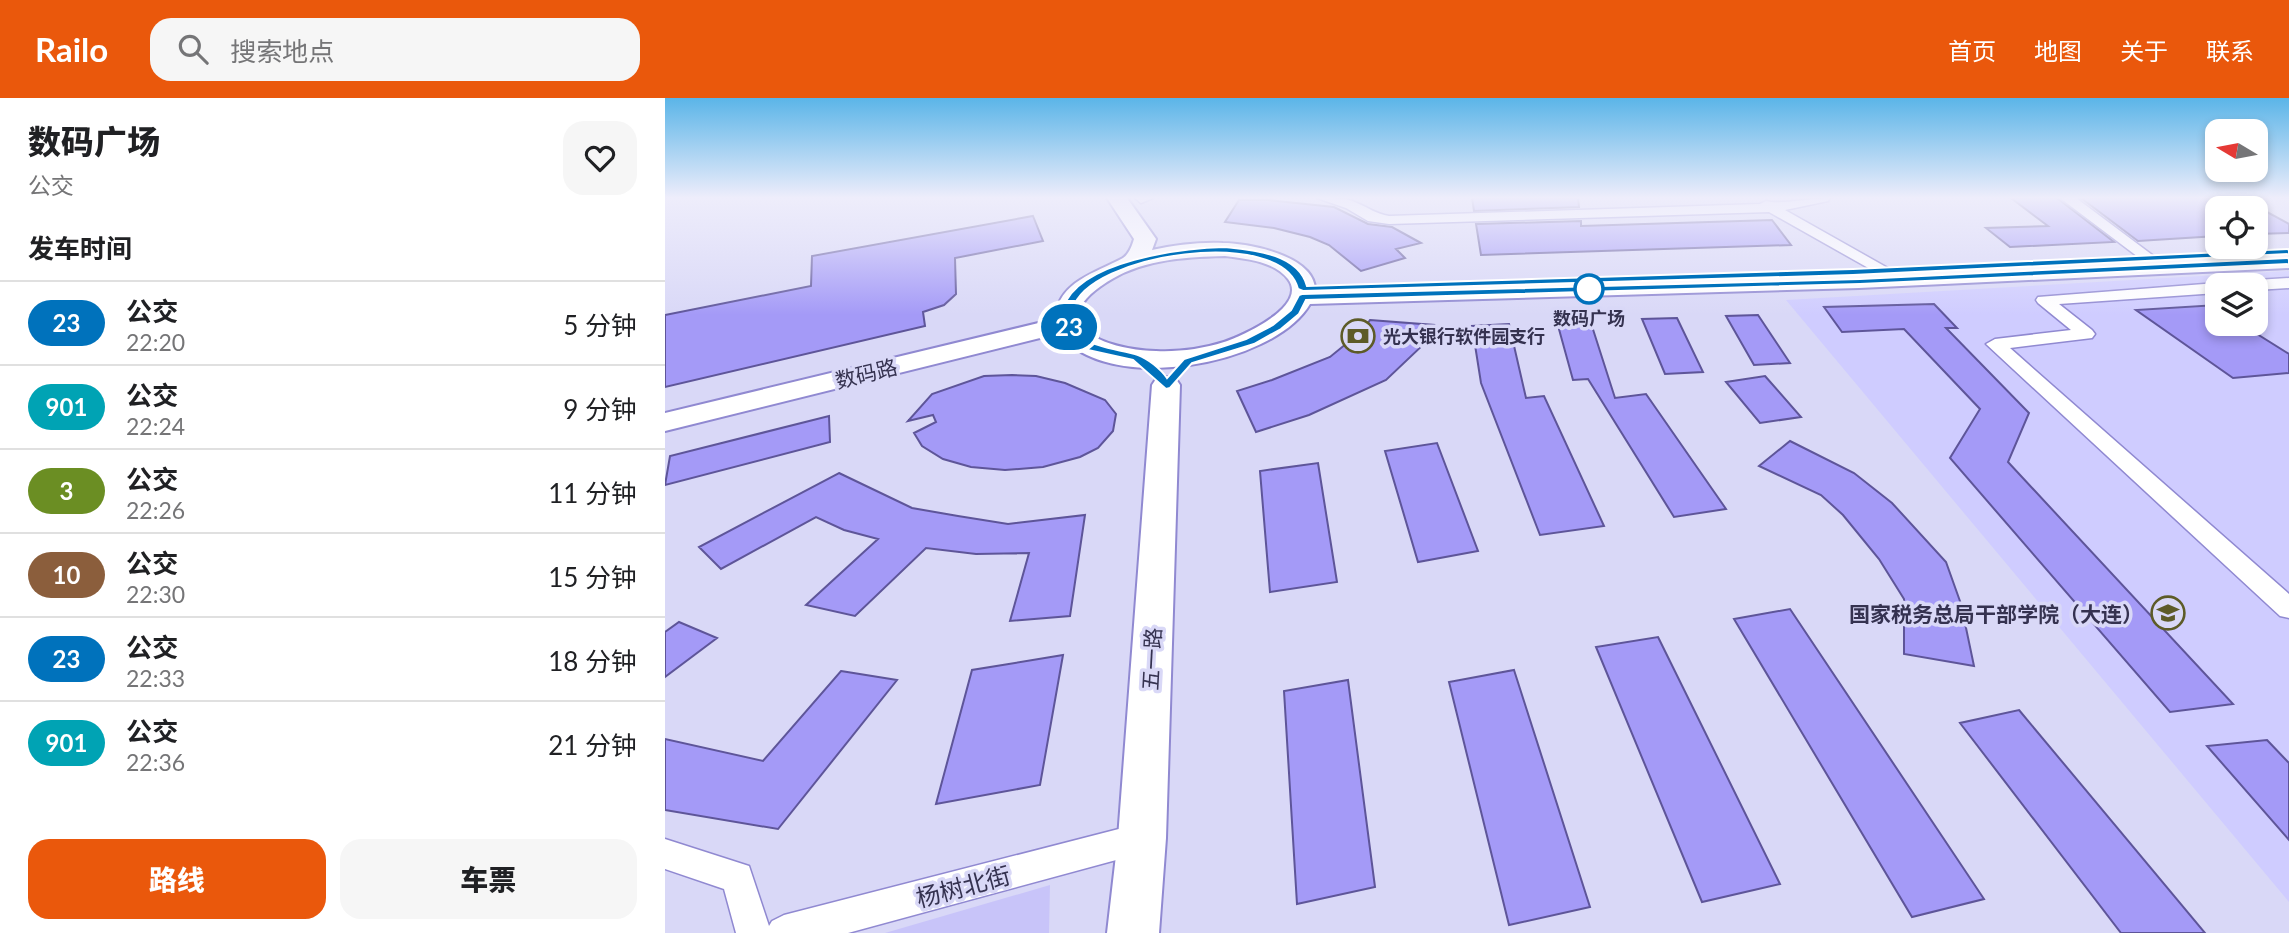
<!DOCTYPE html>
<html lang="zh">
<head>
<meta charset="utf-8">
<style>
	body { margin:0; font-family:Lato,"Noto Sans SC",sans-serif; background:#f6f6f6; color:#202124; height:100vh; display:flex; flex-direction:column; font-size:26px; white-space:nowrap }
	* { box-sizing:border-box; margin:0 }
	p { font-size:23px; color:#757577 }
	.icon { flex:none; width:38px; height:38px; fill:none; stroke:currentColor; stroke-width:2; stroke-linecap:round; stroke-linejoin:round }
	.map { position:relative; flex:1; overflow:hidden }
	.sheet { display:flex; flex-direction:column; background:#fff; width:665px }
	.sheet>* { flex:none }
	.badge { padding:0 14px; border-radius:23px; font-size:24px; line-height:46px }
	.needle { width:46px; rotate:280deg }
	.controls { position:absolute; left:1540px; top:21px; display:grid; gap:14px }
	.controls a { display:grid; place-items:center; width:63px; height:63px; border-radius:14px; background:#fff; box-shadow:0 4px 10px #0003; font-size:35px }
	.map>.badge { position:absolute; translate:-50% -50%; box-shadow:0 0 0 4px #fff }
	h2 { padding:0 28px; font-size:26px; line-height:63px }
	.round { display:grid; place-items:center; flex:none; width:74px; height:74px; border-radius:21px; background:#f6f6f6 }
	.overview { display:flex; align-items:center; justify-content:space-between; height:119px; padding:0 28px }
	h1 { font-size:33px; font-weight:800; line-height:52px }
	.button { display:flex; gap:14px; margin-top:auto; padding:14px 28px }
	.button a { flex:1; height:80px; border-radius:21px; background:#ea580c; color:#fff; font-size:28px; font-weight:800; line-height:80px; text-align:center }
	.button a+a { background:#f6f6f6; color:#202124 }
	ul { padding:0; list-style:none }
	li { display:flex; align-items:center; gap:21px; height:84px; padding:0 28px; border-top:2px solid #e0e0e0 }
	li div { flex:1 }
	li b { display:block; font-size:26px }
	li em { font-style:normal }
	li .badge { min-width:77px; font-weight:700; text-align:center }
	header { display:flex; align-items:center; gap:42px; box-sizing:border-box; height:98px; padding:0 35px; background:#ea580c; color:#fff }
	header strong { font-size:33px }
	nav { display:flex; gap:38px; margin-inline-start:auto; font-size:24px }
	.search { width:490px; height:63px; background:#f6f6f6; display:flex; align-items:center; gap:18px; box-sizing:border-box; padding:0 24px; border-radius:21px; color:#757577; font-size:26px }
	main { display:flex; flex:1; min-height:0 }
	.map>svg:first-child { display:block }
	.built { fill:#cfccff; fill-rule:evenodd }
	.green { fill:#c8c4f9 }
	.building { fill:#a49af7; stroke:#5e5599; stroke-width:2 }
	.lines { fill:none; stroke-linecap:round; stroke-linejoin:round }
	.street-casing { stroke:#9089d1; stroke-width:3 }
	.secondary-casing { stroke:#9089d1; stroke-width:4 }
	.street { fill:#fff; fill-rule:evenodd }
	.secondary { fill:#fff; fill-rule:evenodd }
	.line { fill:#0072bc; stroke:#fff; stroke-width:2 }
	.stop-dot { fill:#fff; stroke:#0072bc; stroke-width:3.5 }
	.labels { text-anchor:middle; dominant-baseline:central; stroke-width:7; stroke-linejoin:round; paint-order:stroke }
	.far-stop-label { font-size:18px; font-weight:bold; fill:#353250; stroke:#d9d8f7 }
	.far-poi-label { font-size:18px; font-weight:bold; fill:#353250; stroke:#d9d8f7; text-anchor:start }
	.street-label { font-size:21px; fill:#353250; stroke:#d9d8f7 }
	.poi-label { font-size:21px; font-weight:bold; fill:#353250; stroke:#d9d8f7; text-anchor:end }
	.near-street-label { font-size:24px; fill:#353250; stroke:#d9d8f7 }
</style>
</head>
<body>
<header>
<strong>Railo</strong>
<div class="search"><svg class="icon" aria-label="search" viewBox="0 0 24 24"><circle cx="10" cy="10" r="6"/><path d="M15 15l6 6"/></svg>搜索地点</div>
<nav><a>首页</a><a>地图</a><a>关于</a><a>联系</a></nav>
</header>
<main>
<section class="sheet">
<div class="overview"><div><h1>数码广场</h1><p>公交</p></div><a class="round"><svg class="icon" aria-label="heart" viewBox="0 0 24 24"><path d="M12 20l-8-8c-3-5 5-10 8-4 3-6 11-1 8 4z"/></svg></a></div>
<h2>发车时间</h2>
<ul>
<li><span class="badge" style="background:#0072bc;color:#fff">23</span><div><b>公交</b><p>22:20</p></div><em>5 分钟</em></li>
<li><span class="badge" style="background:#00a3b4;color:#fff">901</span><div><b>公交</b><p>22:24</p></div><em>9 分钟</em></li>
<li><span class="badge" style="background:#6b8e23;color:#fff">3</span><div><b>公交</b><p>22:26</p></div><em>11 分钟</em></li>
<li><span class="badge" style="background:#8b5e3c;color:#fff">10</span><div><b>公交</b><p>22:30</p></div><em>15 分钟</em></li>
<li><span class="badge" style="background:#0072bc;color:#fff">23</span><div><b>公交</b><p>22:33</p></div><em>18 分钟</em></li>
<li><span class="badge" style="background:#00a3b4;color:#fff">901</span><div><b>公交</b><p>22:36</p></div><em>21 分钟</em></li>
</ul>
<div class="button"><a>路线</a><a>车票</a></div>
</section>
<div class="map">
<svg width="1624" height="835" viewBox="0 0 1624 835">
	<rect width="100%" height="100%" fill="#d9d8f7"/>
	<!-- built -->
	<path class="built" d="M 1624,173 L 1624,804 L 1121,202 ZM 1552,187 L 1591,187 L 1591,226 L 1552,226 Z"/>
	<!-- green -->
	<path class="green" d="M 385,787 L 384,835 L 220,835 Z"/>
	<!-- building -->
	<path class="building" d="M 807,100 L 913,100 L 914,109 L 809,113 Z
		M 1346,100 L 1392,100 L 1449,144 L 1345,149 L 1321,130 L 1383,128 Z
		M 1416,100 L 1552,100 L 1552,138 L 1473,143 Z
		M 574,102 L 603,102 L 669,109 L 703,126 L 727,129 L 756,145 L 731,151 L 740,160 L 696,173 L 664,147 L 645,139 L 609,130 L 560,124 Z
		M 1591,108 L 1624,126 L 1624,135 L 1591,136 Z
		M 368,118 L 378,143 L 290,160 L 291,196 L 279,207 L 258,214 L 260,228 L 0,289 L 0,217 L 146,188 L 147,158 Z
		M 1107,122 L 1126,147 L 816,157 L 811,126 L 916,123 L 916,128 Z
		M 1269,206 L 1292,230 L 1281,230 L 1364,315 L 1343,364 L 1568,606 L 1505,614 L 1285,360 L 1315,311 L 1239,231 L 1177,234 L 1159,209 Z
		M 1552,207 L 1552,226 L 1576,226 L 1624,256 L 1624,275 L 1568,280 L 1471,212 Z
		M 1093,217 L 1125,265 L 1089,267 L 1061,218 Z
		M 1012,220 L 1038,274 L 1000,276 L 977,221 Z
		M 705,222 L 769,227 L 760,245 L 721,282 L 644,317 L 591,334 L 572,293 L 607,282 L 665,259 L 698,232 Z
		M 925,222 L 950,300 L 981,296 L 1061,411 L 1009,419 L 923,281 L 908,282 L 892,224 Z
		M 844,226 L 861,300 L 879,298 L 939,428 L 875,437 L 816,285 L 807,228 Z
		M 347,277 L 371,278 L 400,285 L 440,302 L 451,316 L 448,333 L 433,350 L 415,359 L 378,369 L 340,372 L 306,369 L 278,361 L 257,348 L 249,335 L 271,324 L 268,317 L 243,323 L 267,296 L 319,278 Z
		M 1100,278 L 1136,319 L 1095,325 L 1061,284 Z
		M 164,318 L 165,344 L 0,387 L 5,358 Z
		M 1125,343 L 1189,375 L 1227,405 L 1281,464 L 1296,506 L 1309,568 L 1239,556 L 1239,501 L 1214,461 L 1178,417 L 1156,397 L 1094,368 Z
		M 772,345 L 813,453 L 753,464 L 720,353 Z
		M 653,365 L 672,484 L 605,494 L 595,373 Z
		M 174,375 L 247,410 L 293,418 L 343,426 L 420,417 L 405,518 L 345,523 L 364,455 L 311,456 L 261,450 L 190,518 L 141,507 L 213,441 L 179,432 L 151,419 L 56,471 L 34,449 Z
		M 1125,511 L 1319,801 L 1247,819 L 1069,521 Z
		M 14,524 L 52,540 L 0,579 L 0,534 Z
		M 993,539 L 1115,786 L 1037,804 L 931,549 Z
		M 398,557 L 375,687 L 271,706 L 307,572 Z
		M 849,572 L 925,809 L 844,827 L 784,584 Z
		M 176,573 L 232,582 L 113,731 L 0,712 L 0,641 L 98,663 Z
		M 683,582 L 710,789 L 632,806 L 619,593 Z
		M 1354,612 L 1540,835 L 1456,835 L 1295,625 Z
		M 1602,642 L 1624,665 L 1624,742 L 1542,648 Z"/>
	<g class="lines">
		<defs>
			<path id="street" d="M 470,100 L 488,100 L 476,105 Z
				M 652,100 C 666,100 680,99 692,105 C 704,110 711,116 724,118 L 1095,106 L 1101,103 C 1114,107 1147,100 1165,100 L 1163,103 L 1120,112 L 1244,182 L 1236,187 L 1230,185 L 1104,114 L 724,126 L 703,123 L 681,110 Z
				M 1395,100 L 1411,100 L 1506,171 L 1503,174 L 1493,174 Z
				M 1624,180 L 1624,190 L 1591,192 L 1591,187 L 1583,187 L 1591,182 Z
				M 1552,185 L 1558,187 L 1552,187 L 1552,195 L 1394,206 L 1427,232 L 1430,236 L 1427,240 L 1345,250 L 1624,496 L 1624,520 L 1615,518 L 1321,246 L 1330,241 L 1406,232 L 1373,205 L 1371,202 L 1373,199 Z
				M 477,725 L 488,729 L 493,740 L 488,751 L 477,755 L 183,835 L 71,835 L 59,791 L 0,771 L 0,741 L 84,768 L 104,828 L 107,823 L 119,817 Z"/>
			<path id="secondary" d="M 442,100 L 462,100 L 491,141 L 487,152 C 510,147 534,144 558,145 C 584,145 649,158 650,191 L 1194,176 L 1624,156 L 1624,170 L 1194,190 L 645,206 C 609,268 439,298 395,235 L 0,333 L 0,315 L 390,221 C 393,183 431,175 458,160 C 464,156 467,148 469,141 ZM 560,158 C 581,161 609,163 623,181 C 644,208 577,238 559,244 C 537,251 513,254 491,253 C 440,252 372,225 447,181 C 481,161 522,159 560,158 Z
				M 501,279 L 511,281 L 515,287 L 501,740 L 494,835 L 442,835 L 453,740 L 487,287 L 491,281 Z"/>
		</defs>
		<!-- street casing -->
		<use href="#street" class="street-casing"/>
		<!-- secondary casing -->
		<use href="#secondary" class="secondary-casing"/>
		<!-- street -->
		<use href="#street" class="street"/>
		<!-- secondary -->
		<use href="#secondary" class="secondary"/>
	</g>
	<!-- sky -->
	<linearGradient id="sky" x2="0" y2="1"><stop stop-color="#5bb5e8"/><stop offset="0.46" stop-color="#eeedfb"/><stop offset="1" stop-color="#eeedfb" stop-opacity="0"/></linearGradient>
	<rect width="1624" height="217" fill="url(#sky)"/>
	<!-- line -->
	<path class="line" d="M 560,149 C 587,152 633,155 642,188 L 1188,171 L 1624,151 L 1624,156 L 1188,177 L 638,193 L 633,191 C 617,127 422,156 408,211 C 398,250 451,249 473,257 C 482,260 496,271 502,280 L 519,261 L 581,241 L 608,227 L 626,212 L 634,197 L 637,196 L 1195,181 L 1624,160 L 1624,166 L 1195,186 L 641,202 L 634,216 L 616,231 L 589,246 L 527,265 L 505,290 L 501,291 L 468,262 L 423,252 L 406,241 L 397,226 C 397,221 397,214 398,210 C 414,162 518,150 560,149 Z"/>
	<!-- icons -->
	<defs>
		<symbol id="bank-ring" viewBox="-11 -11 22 22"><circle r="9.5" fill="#d9d8f7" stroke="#5d5b28" stroke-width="1.5"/><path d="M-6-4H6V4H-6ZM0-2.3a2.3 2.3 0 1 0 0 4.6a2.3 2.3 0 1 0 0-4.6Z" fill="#5d5b28"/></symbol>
		<symbol id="school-ring" viewBox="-11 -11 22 22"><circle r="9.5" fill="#d9d8f7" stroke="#5d5b28" stroke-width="1.5"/><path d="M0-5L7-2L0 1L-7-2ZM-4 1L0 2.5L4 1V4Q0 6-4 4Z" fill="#5d5b28"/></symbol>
	</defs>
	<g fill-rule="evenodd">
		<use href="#bank-ring" x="674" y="219" width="38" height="38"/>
		<use href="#school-ring" x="1484" y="496" width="38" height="38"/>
	</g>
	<!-- markers -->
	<circle class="stop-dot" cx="924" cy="191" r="14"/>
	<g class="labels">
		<!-- far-stop labels -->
		<g class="far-stop-label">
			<text x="924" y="220">数码广场</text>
		</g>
		<!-- far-poi labels -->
		<g class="far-poi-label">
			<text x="718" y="238">光大银行软件园支行</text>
		</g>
		<!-- street labels -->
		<g class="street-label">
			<text transform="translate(201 275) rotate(-14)">数码路</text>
			<text transform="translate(486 561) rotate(-87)">五一路</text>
		</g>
		<!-- poi labels -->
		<g class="poi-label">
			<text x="1478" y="515">国家税务总局干部学院（大连）</text>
		</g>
		<!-- near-street labels -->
		<g class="near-street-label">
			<text transform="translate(298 788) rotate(-15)">杨树北街</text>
		</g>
	</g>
</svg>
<div class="controls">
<a><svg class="needle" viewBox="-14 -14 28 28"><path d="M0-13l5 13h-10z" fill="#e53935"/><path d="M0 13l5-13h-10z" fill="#757577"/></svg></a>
<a><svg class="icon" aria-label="locate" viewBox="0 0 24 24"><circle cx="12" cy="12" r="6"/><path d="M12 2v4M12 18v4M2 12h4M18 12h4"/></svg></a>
<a><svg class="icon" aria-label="layers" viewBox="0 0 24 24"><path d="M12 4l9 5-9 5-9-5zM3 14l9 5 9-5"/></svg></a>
</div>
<b class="badge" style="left:404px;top:229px;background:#0072bc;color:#fff">23</b>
</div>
</main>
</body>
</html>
